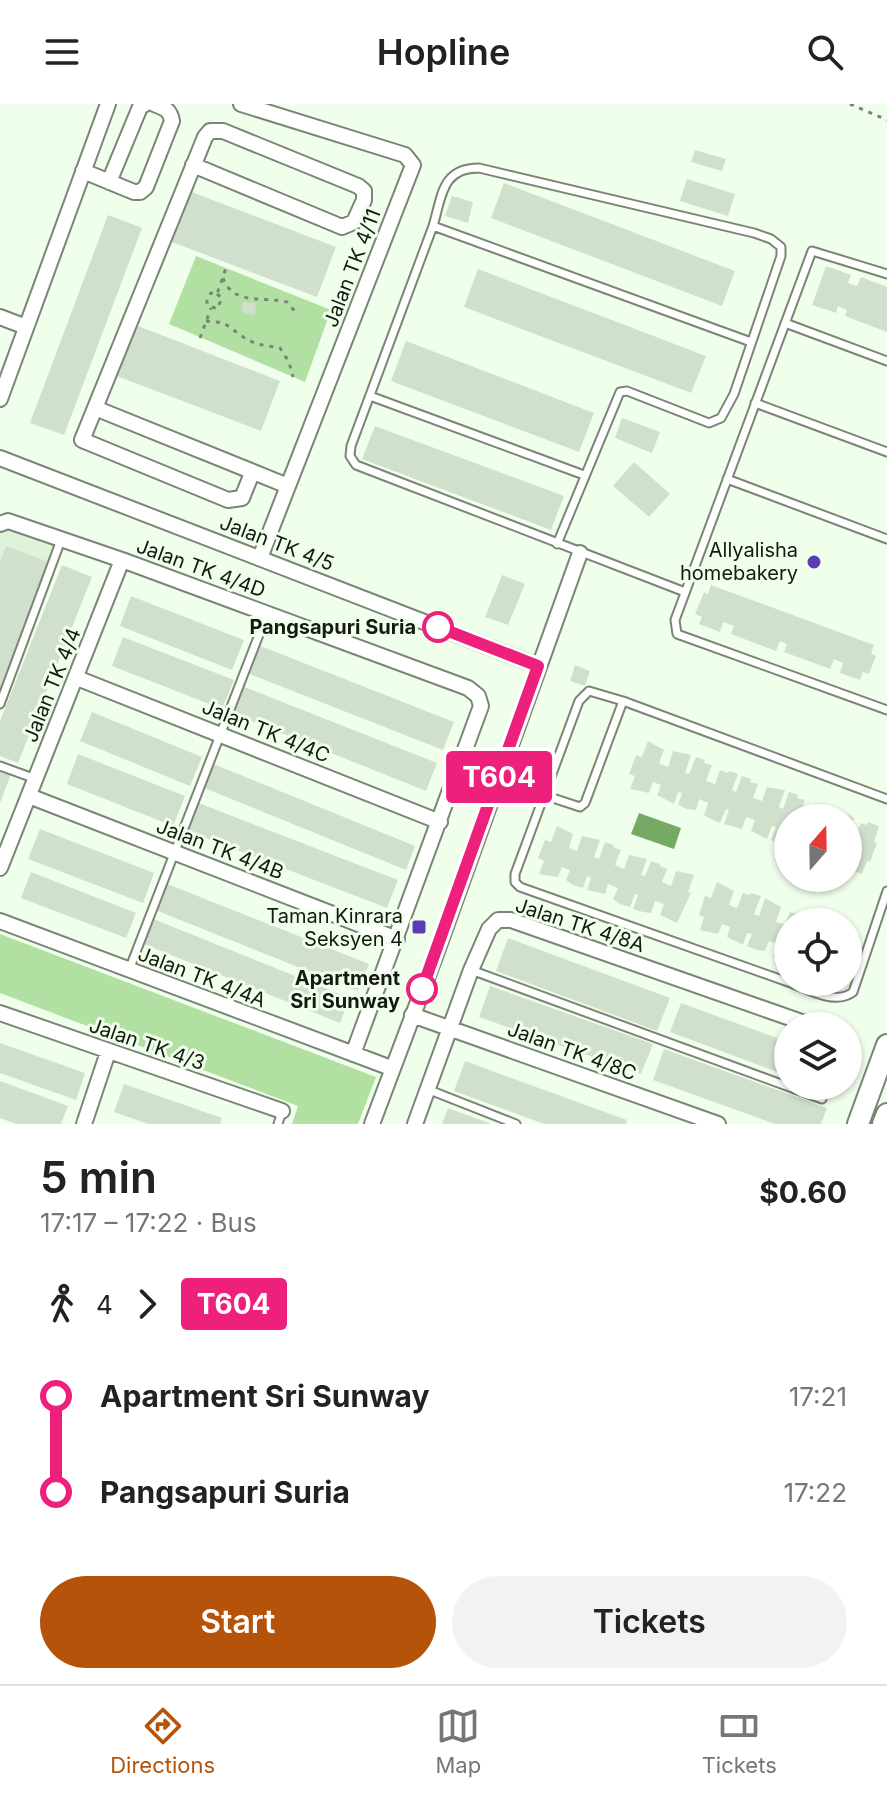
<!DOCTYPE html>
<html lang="en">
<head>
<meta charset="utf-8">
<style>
	body { margin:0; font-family:Inter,sans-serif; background:#f2f2f2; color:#222; height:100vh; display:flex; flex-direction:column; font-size:30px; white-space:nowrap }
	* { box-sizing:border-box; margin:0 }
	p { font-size:26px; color:#767676 }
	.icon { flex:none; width:44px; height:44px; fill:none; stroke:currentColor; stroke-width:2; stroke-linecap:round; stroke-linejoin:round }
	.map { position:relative; height:1020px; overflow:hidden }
	.sheet { display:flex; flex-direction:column; background:#fff; flex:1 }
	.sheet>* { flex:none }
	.badge { padding:0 16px; border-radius:6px; font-size:28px; line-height:52px }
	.needle { width:52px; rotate:20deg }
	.tools { position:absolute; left:774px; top:700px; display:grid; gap:16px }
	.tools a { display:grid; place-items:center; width:88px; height:88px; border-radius:50%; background:#fff; box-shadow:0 2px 6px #0004; font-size:40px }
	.map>.badge { position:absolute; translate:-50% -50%; box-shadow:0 0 0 4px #fff }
	.legs { display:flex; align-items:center; gap:12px; height:88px; padding:0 40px; font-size:26px }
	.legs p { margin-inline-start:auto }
	.head { display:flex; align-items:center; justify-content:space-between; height:136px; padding:0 40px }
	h1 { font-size:44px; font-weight:600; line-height:60px }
	.primary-button { display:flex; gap:16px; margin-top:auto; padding:16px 40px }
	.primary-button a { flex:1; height:92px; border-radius:48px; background:#b45309; color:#fff; font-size:32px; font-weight:600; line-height:92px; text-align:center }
	.primary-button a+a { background:#f2f2f2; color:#222 }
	ul { padding:0 40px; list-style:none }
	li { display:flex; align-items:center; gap:28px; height:96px; font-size:30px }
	li i { display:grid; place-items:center; width:12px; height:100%; margin:0 10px; background:currentColor }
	li i::after { content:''; width:20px; height:20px; margin:-10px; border:6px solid; border-radius:50%; background:#fff }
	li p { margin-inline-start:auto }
	li:first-child i { background:linear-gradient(#0000 50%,currentColor 0) }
	li:last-child i { background:linear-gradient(currentColor 50%,#0000 0) }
	header { display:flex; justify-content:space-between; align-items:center; height:104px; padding:0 40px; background:#fff; font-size:36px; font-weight:600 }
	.dock { display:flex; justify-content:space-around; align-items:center; height:112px; border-top:2px solid #e0e0e0; background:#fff; font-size:22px; color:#767676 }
	.dock a { display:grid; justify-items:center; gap:4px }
	.dock .selected { color:#b45309 }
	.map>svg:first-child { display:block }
	.built { fill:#dff3d9 }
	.green { fill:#b2e0a3 }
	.water { fill:#76aa64 }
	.building { fill:#d1e0cd }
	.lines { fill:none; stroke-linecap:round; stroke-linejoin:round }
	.lane-casing { stroke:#798675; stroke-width:11 }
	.street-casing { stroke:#798675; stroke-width:18 }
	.secondary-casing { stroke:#798675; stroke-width:24 }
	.path { stroke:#7a8477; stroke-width:3; stroke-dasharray:4 6; stroke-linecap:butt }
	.lane { stroke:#fff; stroke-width:7 }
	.street { stroke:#fff; stroke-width:14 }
	.secondary { stroke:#fff; stroke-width:20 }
	.line-1-casing { stroke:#fff; stroke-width:18 }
	.line-1 { stroke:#ed207b; stroke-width:12 }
	.poi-dot { fill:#5b3eb7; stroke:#f0ffeb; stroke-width:3 }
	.stop-1-dot { fill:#fff; stroke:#ed207b; stroke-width:4 }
	.labels { text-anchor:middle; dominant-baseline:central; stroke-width:6; stroke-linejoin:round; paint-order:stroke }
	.street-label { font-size:20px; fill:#141912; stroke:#f0ffeb }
	.poi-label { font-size:20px; fill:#141912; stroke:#f0ffeb; text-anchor:end }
	.stop-label { font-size:20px; font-weight:bold; fill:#141912; stroke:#f0ffeb; text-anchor:end }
</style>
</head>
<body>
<header><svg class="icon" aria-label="menu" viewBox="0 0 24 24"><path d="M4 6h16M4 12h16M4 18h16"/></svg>Hopline<svg class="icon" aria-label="search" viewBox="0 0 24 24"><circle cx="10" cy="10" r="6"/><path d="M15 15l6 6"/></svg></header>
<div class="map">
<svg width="887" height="1020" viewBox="0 0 887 1020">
	<rect width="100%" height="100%" fill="#f0ffeb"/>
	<!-- built -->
	<path class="built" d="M 5,423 L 55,440 L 0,589 L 0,429 Z"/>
	<!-- green -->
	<path class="green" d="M 196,152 L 331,206 L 305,278 L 169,220 Z
		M 0,830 L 376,973 L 358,1020 L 292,1020 L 298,1002 L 0,889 Z"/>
	<!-- water -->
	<path class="water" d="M 639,709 L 681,724 L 674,745 L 631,730 Z"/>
	<!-- building -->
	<path class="building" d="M 695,46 L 726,55 L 722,67 L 691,58 Z
		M 687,75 L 735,90 L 728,112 L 680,97 Z
		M 504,79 L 735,167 L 722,202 L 491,114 Z
		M 189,87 L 336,143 L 317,193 L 169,137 Z
		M 452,92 L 473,98 L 468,119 L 445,112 Z
		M 108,111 L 142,124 L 64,331 L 30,319 Z
		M 826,162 L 851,171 L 848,179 L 857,182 L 861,173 L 887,183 L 887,228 L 845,212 L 847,206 L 838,202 L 836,209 L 812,201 Z
		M 478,165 L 706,252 L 691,289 L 464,203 Z
		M 243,198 L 256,199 L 255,211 L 242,208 Z
		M 133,220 L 280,277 L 261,327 L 114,271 Z
		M 406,237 L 594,309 L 579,348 L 391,277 Z
		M 622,314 L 660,328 L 652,349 L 615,334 Z
		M 375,322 L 564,392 L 551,426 L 362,355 Z
		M 634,358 L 670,390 L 649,413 L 613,382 Z
		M 6,442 L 51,459 L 0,590 L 0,457 Z
		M 62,461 L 92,473 L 18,659 L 0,652 L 0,617 Z
		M 502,471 L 525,480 L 508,521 L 485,513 Z
		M 711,481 L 874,541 L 871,550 L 876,552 L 869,570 L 863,568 L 860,576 L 840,569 L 843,559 L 834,555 L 830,565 L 784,548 L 787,540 L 780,537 L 776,547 L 731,530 L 734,522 L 723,518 L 720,528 L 699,520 L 702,513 L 695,510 L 704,488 L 708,490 Z
		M 131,492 L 244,536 L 232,566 L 120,522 Z
		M 123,533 L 234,576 L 222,605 L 112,562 Z
		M 258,541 L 454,618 L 443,646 L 247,569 Z
		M 575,561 L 590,567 L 585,582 L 570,577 Z
		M 242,582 L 437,659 L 426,687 L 231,609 Z
		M 92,608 L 202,653 L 190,682 L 80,637 Z
		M 648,637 L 664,646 L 659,659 L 668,663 L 673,647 L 691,651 L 685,669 L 689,670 L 696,653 L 705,656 L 704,659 L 712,661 L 706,677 L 715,680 L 720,666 L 728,669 L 729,667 L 738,670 L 732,686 L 736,688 L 742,672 L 751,675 L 750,678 L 758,680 L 753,694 L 762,697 L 767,683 L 785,686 L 779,703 L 783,705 L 789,688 L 798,691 L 797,694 L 805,696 L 800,711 L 807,714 L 788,714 L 788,740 L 780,740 L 771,736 L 776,723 L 772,722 L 767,735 L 751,727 L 755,716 L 746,713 L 742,725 L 724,720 L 729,706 L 726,705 L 720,719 L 711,715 L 704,711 L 708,699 L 699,695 L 696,706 L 687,705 L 678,701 L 682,689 L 678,688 L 674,700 L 657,691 L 661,681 L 653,678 L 649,689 L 630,685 L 635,672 L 629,670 L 636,651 L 642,653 Z
		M 78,650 L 185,692 L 173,722 L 67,680 Z
		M 211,659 L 415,742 L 406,766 L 202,683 Z
		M 0,666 L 11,670 L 0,699 Z
		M 196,698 L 398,776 L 387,804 L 185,726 Z
		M 815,699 L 833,703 L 829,714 L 810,714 Z
		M 837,705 L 854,714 L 848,725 L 848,714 L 833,714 Z
		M 868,718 L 879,722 L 874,738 L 877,739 L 870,758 L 867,757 L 862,770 L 851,766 L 852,763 L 848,762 L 848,728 L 856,731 L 861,719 L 867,721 Z
		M 557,722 L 573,730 L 569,744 L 577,747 L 582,732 L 600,736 L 594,753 L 599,755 L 605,738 L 614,741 L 613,743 L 621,746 L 615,761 L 624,765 L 629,751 L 647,755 L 641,771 L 645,772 L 651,757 L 660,760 L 660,762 L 667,765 L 662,778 L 671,782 L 676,767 L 694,771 L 688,788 L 691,789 L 677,819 L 660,811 L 664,800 L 655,797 L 651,809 L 643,808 L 633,805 L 638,791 L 635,790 L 630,803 L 620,800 L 613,795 L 618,784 L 608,780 L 605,790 L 587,786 L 591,774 L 587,772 L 583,784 L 573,781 L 566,776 L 570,766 L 562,763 L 558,773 L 539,770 L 544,757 L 538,754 L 545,736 L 551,738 Z
		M 40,725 L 154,769 L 143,799 L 28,755 Z
		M 31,768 L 136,809 L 126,834 L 21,794 Z
		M 717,778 L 734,787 L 729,801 L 737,804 L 743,789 L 750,791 L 751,789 L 761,792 L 754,810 L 759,812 L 765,794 L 781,803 L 776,818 L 785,821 L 790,808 L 807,812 L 805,818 L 788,818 L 788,859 L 773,852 L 778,840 L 769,837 L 765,847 L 757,846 L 747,842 L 752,830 L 747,829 L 743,841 L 727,833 L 730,823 L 722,820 L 718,830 L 700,826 L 704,813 L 699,811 L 705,792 L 711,794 Z
		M 165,779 L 369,860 L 358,887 L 155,806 Z
		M 151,814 L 350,894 L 340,919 L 141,839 Z
		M 848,825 L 854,828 L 848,844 Z
		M 508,834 L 670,894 L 657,927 L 496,867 Z
		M 490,882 L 653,940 L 641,970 L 479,913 Z
		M 681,899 L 788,938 L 788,972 L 670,928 Z
		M 0,939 L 85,969 L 76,996 L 0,969 Z
		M 664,945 L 827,1004 L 821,1020 L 775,1020 L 653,976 Z
		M 465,957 L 627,1016 L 626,1020 L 544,1020 L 454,987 Z
		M 0,977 L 68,1002 L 61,1020 L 16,1020 L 0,1014 Z
		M 124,980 L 222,1014 L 220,1020 L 148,1020 L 114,1008 Z
		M 448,1004 L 492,1020 L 442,1020 Z"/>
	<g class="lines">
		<defs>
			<path id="lane" d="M 433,122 C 442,93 441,64 479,64 L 754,129 L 771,135 L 781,143 L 781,152 L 734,290 L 721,314 L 709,319 L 627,287 L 620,288 L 557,440
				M 887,170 L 812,147 L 675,516 L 677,530 L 887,606
				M 785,219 L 887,257
				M 370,292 L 584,371
				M 755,299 L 887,348
				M 727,375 L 887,435
				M 685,488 L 356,361 L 350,352 L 351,342 L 433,122 L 751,238
				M 623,597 L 589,587 L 579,597 L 515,770 L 515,778 L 520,783 L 788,878
				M 0,600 L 61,436
				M 0,662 L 36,675
				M 498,676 L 580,703 L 585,699 L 623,597 L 887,695
				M 129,866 L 267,510
				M 471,866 L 822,995
				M 788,878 C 808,885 835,902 853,888 L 887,787
				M 427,985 L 516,1020
				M 278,1020 L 282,1007"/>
			<path id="street" d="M 241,0 L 405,51 L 413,61 L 260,454
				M 193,61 L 342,123 L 354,118 L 364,96 L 364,87 L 358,82 L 223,27 L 210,27 L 205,33 L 82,336 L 228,396 L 242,394 L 252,369
				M 83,67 L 134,88 L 140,88 L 146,83 L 172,17 C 170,5 164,4 154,0
				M 109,78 L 140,3 L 145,0
				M 0,213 L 26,223
				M 0,295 L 108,0
				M 95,304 L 288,382
				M 0,354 L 538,562
				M 0,420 L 8,417 L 122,456 L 468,584 L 478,592 L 481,602 L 353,950
				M 77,574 L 440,718
				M 29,692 L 397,835
				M 0,764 L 122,456
				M 0,817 L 391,964
				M 0,909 L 282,1007
				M 412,911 L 718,1020
				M 84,1020 L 108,948
				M 372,1020 L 436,850 L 580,449
				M 415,1020 L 471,866 L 489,825 L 498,816 L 511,816 L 813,922"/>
			<path id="secondary" d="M 858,1020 L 887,941
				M 883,1020 L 887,1010"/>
		</defs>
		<!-- lane casing -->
		<use href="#lane" class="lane-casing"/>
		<!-- street casing -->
		<use href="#street" class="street-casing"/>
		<!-- secondary casing -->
		<use href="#secondary" class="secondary-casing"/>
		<!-- path -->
		<path class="path" d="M 850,0 L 887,16
			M 223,174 C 233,202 264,192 287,198 L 298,211
			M 217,190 L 222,194 L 217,205 L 207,200 L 207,194 L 211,189 L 217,190 L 226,164
			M 206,217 L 224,219 L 246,235 L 257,240 L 280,244 L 289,258 L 293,273
			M 200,234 L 211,204"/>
		<!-- lane -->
		<use href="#lane" class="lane"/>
		<!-- street -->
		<use href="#street" class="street"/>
		<!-- secondary -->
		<use href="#secondary" class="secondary"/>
	</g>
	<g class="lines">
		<defs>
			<path id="line-1" d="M 422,885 L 538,562 L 438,523"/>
		</defs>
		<!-- line-1 casing -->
		<use href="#line-1" class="line-1-casing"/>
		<!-- line-1 -->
		<use href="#line-1" class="line-1"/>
	</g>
	<!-- markers -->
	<g class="poi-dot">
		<circle cx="814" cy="458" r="8"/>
		<rect x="411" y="815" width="16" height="16" rx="4"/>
	</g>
	<g class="stop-1-dot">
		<circle cx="438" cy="523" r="14"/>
		<circle cx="422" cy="885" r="14"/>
	</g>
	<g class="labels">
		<!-- street labels -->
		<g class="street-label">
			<text transform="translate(352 164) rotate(-69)">Jalan TK 4/11</text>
			<text transform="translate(277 439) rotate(21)">Jalan TK 4/5</text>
			<text transform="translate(201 464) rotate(20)">Jalan TK 4/4D</text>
			<text transform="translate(52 581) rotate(-68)">Jalan TK 4/4</text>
			<text transform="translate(266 627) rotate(22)">Jalan TK 4/4C</text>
			<text transform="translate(220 745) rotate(21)">Jalan TK 4/4B</text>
			<text transform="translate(580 821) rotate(18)">Jalan TK 4/8A</text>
			<text transform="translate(202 873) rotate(21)">Jalan TK 4/4A</text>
			<text transform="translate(147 940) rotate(19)">Jalan TK 4/3</text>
			<text transform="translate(572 947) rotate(20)">Jalan TK 4/8C</text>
		</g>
		<!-- poi labels -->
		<g class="poi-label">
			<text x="798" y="446">Allyalisha<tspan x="798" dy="23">homebakery</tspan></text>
			<text x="403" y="812">Taman Kinrara<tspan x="403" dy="23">Seksyen 4</tspan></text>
		</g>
		<!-- stop labels -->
		<g class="stop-label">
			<text x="416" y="523">Pangsapuri Suria</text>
			<text x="400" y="874">Apartment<tspan x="400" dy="23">Sri Sunway</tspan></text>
		</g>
	</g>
</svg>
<div class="tools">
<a><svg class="needle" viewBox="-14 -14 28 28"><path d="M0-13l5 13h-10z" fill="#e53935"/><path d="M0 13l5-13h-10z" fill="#767676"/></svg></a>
<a><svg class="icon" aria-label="locate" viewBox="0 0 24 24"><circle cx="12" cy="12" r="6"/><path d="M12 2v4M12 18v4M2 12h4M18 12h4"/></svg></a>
<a><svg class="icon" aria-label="layers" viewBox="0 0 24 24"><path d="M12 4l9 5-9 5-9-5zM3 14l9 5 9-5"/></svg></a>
</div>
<b class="badge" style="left:499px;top:673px;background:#ed207b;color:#fff">T604</b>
</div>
<section class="sheet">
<div class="head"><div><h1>5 min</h1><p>17:17 – 17:22 · Bus</p></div><b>$0.60</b></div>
<div class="legs"><svg class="icon" aria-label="walk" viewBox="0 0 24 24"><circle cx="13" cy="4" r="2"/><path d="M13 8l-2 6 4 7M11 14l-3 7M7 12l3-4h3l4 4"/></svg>4<svg class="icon" aria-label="forward" viewBox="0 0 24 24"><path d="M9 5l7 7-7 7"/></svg><b class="badge" style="background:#ed207b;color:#fff">T604</b></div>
<ul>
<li><i style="color:#ed207b"></i><b>Apartment Sri Sunway</b><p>17:21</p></li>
<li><i style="color:#ed207b"></i><b>Pangsapuri Suria</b><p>17:22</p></li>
</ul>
<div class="primary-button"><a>Start</a><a>Tickets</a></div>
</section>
<nav class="dock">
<a class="selected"><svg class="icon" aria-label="directions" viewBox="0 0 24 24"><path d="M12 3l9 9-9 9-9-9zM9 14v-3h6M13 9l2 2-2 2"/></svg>Directions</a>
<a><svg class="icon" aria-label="map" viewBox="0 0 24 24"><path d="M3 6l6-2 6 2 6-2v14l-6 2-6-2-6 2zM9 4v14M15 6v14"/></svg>Map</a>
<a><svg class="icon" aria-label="tickets" viewBox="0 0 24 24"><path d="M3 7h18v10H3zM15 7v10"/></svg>Tickets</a>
</nav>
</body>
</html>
